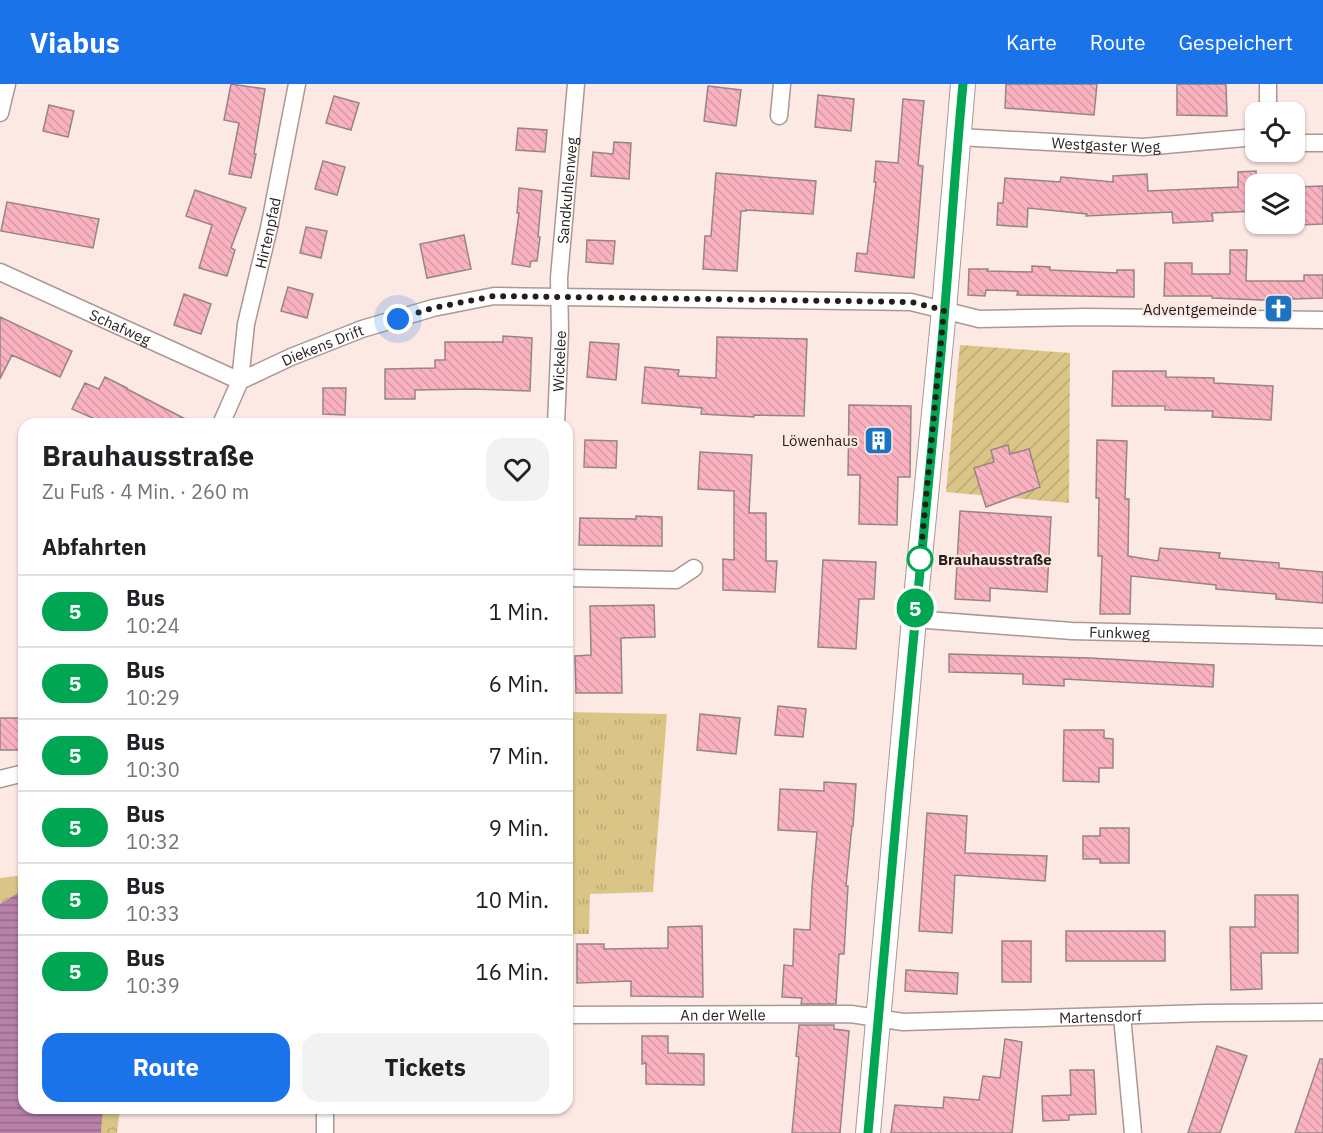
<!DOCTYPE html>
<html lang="de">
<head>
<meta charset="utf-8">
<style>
	body { margin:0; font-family:"IBM Plex Sans",sans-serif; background:#f2f2f2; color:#202124; height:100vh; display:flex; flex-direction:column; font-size:22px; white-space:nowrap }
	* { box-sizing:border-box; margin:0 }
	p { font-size:20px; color:#757577 }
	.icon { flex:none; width:33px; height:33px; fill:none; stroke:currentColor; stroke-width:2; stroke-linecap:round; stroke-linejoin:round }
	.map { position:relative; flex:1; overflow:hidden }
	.panel { position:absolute; left:18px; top:334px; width:555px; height:696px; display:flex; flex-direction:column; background:#fff; border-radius:18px; box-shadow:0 2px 4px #0004 }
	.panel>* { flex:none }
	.badge { padding:0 12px; border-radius:20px; font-size:21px; line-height:39px }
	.fabs { position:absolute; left:1245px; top:18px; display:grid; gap:12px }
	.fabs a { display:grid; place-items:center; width:60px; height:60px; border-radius:12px; background:#fff; box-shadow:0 2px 4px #0004; font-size:30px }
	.you { position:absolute; width:30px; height:30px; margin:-15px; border:4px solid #fff; border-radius:50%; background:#1a73e8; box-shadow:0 0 0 9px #1a73e833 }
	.map>.badge { position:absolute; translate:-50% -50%; box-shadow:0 0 0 3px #fff }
	h2 { padding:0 24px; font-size:22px; line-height:54px }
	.round { display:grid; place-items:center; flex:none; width:63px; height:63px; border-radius:18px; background:#f2f2f2 }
	.headline { display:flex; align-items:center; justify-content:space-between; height:102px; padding:0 24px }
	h1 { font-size:28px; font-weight:700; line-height:45px }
	.button { display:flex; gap:12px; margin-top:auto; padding:12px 24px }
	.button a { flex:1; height:69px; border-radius:18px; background:#1a73e8; color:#fff; font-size:24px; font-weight:700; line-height:69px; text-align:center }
	.button a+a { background:#f2f2f2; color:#202124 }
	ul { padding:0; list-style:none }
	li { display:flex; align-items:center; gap:18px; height:72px; padding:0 24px; border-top:2px solid #e0e0e0 }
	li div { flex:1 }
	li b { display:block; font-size:22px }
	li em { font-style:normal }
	li .badge { min-width:66px; font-weight:700; text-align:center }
	header { display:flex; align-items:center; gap:36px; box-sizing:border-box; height:84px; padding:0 30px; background:#1a73e8; color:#fff }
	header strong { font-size:28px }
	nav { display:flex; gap:33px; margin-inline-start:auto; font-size:21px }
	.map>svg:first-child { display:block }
	.grass { fill:url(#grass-tufts) }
	.forest { fill:url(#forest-crowns) }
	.garden { fill:url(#garden-furrows) }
	.water { fill:url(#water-rules) }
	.building { fill:url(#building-back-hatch); stroke:#978488; stroke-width:1.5 }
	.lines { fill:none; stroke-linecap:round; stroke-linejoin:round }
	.street-casing { stroke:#ab9893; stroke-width:19 }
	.secondary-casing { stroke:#ab9893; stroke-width:26 }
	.street { stroke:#fff; stroke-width:16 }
	.secondary { stroke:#fff; stroke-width:24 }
	.line-casing { stroke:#fff; stroke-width:14 }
	.line { stroke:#00a651; stroke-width:9 }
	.walk { stroke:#241d1b; stroke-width:6; stroke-dasharray:0 10.8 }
	.stop-dot { fill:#fff; stroke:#00a651; stroke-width:3 }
	.labels { text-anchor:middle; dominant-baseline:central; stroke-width:4.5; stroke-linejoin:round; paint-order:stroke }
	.street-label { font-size:15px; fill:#241d1b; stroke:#fde9e3 }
	.poi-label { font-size:15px; fill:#241d1b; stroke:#fde9e3; text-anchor:end }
	.stop-label { font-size:15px; font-weight:bold; fill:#241d1b; stroke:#fde9e3; text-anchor:start }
</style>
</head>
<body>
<header>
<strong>Viabus</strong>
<nav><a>Karte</a><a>Route</a><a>Gespeichert</a></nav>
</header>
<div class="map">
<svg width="1323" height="1049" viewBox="0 0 1323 1049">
	<defs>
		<pattern id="grass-tufts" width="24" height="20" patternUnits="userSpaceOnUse" patternTransform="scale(1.5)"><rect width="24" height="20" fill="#dac587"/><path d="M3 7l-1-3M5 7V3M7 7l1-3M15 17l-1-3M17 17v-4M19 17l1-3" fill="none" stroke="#bba974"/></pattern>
		<pattern id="forest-crowns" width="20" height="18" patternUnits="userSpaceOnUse" patternTransform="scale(1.5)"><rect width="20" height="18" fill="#dac587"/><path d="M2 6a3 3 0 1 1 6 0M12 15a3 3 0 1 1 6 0" fill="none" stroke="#bba974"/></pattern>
		<pattern id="garden-furrows" width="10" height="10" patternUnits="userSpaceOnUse" patternTransform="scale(1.5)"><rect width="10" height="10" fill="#dac587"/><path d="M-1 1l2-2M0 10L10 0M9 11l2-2" fill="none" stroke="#bba974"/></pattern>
		<pattern id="water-rules" width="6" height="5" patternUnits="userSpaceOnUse" patternTransform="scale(1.5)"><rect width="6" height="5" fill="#b881a9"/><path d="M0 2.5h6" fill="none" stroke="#956989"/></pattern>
		<pattern id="building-back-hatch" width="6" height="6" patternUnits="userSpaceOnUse" patternTransform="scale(1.5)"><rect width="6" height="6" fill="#fab2c0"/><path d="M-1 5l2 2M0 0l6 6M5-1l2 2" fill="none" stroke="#d699a4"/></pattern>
	</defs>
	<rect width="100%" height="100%" fill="#fde9e3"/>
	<!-- grass -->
	<path class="grass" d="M 567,628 L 667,630 L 653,808 L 590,810 L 589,850 L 567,850 Z"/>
	<!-- forest -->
	<path class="forest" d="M 24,791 L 24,805 L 0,820 L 0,794 Z
		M 103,1025 L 120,1025 L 117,1049 L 101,1049 Z"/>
	<!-- garden -->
	<path class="garden" d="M 960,261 L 1070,269 L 1069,419 L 946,408 Z"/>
	<!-- water -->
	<path class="water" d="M 24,805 L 24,1024 L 103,1025 L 101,1049 L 0,1049 L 0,820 Z"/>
	<!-- building -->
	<path class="building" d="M 231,0 L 265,5 L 254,70 L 256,70 L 251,94 L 229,90 L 239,39 L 224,36 Z
		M 1006,0 L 1097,0 L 1094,31 L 1005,24 Z
		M 1177,0 L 1226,0 L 1227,32 L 1177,31 Z
		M 708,2 L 741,6 L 736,42 L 704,37 Z
		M 818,11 L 854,15 L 851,47 L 815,43 Z
		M 334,12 L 359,19 L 351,46 L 326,39 Z
		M 903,15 L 924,17 L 918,81 L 923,82 L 914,194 L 855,187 L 857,169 L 867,170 L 876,98 L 874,98 L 876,77 L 898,79 Z
		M 49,21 L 74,27 L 68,53 L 43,47 Z
		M 518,44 L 547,46 L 545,68 L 516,66 Z
		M 614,58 L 631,59 L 629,95 L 591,92 L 593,68 L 613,70 Z
		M 323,77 L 345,83 L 337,111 L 315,105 Z
		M 1256,87 L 1256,127 L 1212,129 L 1213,137 L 1173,139 L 1172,128 L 1086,132 L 1087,130 L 1028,124 L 1027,143 L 997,141 L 998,119 L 1003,119 L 1005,94 L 1060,98 L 1061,93 L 1113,98 L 1113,92 L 1147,90 L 1148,107 L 1238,103 L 1238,88 Z
		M 716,89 L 816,97 L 813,130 L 746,126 L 746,127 L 741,127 L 737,187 L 703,185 L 705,152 L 711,152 Z
		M 1323,102 L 1323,140 L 1297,141 L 1296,103 Z
		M 519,104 L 542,107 L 538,153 L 540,153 L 537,177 L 531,177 L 530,183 L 512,180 L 519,129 L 517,129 Z
		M 195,106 L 246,124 L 231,164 L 235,166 L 227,192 L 199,184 L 212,141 L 186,132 Z
		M 7,118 L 99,135 L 93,164 L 1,147 Z
		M 306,143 L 327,147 L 321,174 L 300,169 Z
		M 464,151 L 471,185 L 427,194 L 420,160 Z
		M 587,156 L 615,157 L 613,180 L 586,178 Z
		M 1230,166 L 1247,166 L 1246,197 L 1304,197 L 1304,191 L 1323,191 L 1323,214 L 1262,216 L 1212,214 L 1212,212 L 1164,212 L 1165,179 L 1192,179 L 1192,190 L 1230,190 Z
		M 1032,182 L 1050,183 L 1050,186 L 1117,189 L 1117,186 L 1134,186 L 1134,213 L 1017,211 L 1018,207 L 986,206 L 985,212 L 968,211 L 969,185 L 988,185 L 987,187 L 1032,188 Z
		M 288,203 L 313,210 L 307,234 L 281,227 Z
		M 184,210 L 211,220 L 201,250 L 174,241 Z
		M 0,233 L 72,267 L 60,293 L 12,271 L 0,295 Z
		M 503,252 L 532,254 L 530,307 L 473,305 L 415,306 L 415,315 L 385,315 L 385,285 L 435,284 L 435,276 L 445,276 L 445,258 L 503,258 Z
		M 717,253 L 807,255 L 804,332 L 754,331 L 754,333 L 701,330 L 702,324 L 642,319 L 645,283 L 679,286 L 678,292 L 716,294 Z
		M 590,258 L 619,260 L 616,296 L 587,293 Z
		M 1113,287 L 1166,287 L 1166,293 L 1214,294 L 1214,299 L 1273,302 L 1271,336 L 1212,333 L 1213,327 L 1165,326 L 1165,322 L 1112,322 Z
		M 105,293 L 127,304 L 127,305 L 195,340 L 106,340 L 72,325 L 85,299 L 99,305 Z
		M 323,304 L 346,304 L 345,331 L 323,330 Z
		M 849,321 L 911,322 L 910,393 L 898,393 L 897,441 L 859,440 L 860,391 L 848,391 Z
		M 585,356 L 617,357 L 616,384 L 584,383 Z
		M 1097,356 L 1127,357 L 1125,415 L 1129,415 L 1128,472 L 1158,477 L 1160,464 L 1220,469 L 1219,474 L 1279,479 L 1279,484 L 1323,488 L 1323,519 L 1276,515 L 1276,510 L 1216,505 L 1216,501 L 1131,492 L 1130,530 L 1100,530 L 1102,472 L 1098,472 L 1099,414 L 1096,414 Z
		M 1008,361 L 1010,370 L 1029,365 L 1040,403 L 986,423 L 974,384 L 994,378 L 991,366 Z
		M 700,368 L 752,371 L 749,429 L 766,429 L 766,477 L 777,477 L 775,508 L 723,506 L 723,475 L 734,476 L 734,407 L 698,405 Z
		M 960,427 L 1051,433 L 1047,508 L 990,504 L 990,517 L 955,515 Z
		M 636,432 L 662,433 L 662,462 L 579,461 L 580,434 L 636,435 Z
		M 823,476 L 876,478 L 874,515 L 859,515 L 856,565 L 818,563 Z
		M 654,521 L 655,553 L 621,554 L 622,609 L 576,609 L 575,572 L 591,571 L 590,522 Z
		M 949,570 L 1090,574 L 1214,581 L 1213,603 L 1064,595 L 1064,602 L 1023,600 L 1023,590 L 949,588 Z
		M 778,622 L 806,625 L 803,653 L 775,651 Z
		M 700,630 L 740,634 L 736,670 L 697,666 Z
		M 0,634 L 24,634 L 24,666 L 0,666 Z
		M 1064,646 L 1104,646 L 1104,654 L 1113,655 L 1113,684 L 1099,684 L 1099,698 L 1063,697 Z
		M 824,698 L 856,700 L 853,742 L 852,742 L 846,802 L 848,802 L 844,870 L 839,870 L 836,920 L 801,920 L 802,914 L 782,913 L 784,881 L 793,882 L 794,845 L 810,846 L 812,803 L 817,748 L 778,746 L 780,705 L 824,707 Z
		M 927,729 L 967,732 L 965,769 L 1047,772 L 1045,797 L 955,791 L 952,849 L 919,847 Z
		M 1100,744 L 1129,744 L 1129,779 L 1100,779 L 1100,775 L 1083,775 L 1083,752 L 1100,752 Z
		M 1255,811 L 1298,811 L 1298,869 L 1261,869 L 1262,905 L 1231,906 L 1230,843 L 1255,843 Z
		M 702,842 L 703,913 L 631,912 L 631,897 L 577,899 L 577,860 L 604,860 L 604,865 L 668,864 L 668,843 Z
		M 1066,847 L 1165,847 L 1165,877 L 1066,877 Z
		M 1002,857 L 1031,857 L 1031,898 L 1002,898 Z
		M 906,886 L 958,889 L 957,910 L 905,907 Z
		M 799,941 L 834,941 L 834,945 L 849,947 L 840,1049 L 792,1049 L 799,973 L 796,972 Z
		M 642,952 L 668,952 L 668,969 L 704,970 L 704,1001 L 646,1000 L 646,979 L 642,980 Z
		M 1005,955 L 1022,958 L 1012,1049 L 891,1049 L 895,1021 L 943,1024 L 944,1013 L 979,1016 L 983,992 L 1000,994 Z
		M 1217,962 L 1247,972 L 1220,1049 L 1188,1049 Z
		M 1320,975 L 1323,975 L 1323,1049 L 1295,1049 Z
		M 1070,986 L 1094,986 L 1096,1030 L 1069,1031 L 1069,1036 L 1043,1037 L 1042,1012 L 1071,1011 Z"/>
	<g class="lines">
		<defs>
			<g id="street">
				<path d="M 1268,28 L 1268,0"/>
				<path d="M 0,29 L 7,0"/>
				<path d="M 779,32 L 782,0"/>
				<path id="s1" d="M 958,53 L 1143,63 L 1256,53"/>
				<path d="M 1294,59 L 1323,59"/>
				<path id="s2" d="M 0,188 L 240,297"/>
				<path id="s3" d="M 240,297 L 291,273 L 362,245 L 433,224 L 494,212 L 911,218 L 979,235 L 1086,233 L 1323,236"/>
				<path id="s4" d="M 221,340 L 240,297 L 246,240 L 269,144 L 297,0"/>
				<path id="s5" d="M 556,340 L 560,248 L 559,194 L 576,0"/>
				<path d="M 567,494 L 676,496 L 694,484"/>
				<path id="s6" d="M 914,535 L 1072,547 L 1323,553"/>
				<path d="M 0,695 L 24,689"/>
				<path id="s7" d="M 567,931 L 851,930 L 903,938 L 1206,929 L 1323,928"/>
				<path d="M 1122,932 L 1133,1049"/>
				<path d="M 325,1049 L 325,1024"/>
			</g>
			<path id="secondary" d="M 868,1049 L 914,535 L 944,226 L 963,0"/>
		</defs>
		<!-- street casing -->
		<use href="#street" class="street-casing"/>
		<!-- secondary casing -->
		<use href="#secondary" class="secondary-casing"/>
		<!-- street -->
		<use href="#street" class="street"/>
		<!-- secondary -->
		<use href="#secondary" class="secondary"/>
	</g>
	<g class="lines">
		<defs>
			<path id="line" d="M 868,1049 C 890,792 915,536 940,279 C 949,186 954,93 963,0"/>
		</defs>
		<!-- line casing -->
		<use href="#line" class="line-casing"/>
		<!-- line -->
		<use href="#line" class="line"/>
		<!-- walk -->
		<path class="walk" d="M 398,235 L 433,224 L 494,212 L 911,218 L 944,226 L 920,477 L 920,475"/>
	</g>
	<!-- icons -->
	<defs>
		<symbol id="church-square" viewBox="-11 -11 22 22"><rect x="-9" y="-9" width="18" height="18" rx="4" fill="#1c74c1" stroke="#fde9e3"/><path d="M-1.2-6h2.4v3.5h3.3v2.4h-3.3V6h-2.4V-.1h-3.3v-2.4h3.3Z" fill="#fff"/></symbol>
		<symbol id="building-square" viewBox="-11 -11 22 22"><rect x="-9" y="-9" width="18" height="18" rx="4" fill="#1c74c1" stroke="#fde9e3"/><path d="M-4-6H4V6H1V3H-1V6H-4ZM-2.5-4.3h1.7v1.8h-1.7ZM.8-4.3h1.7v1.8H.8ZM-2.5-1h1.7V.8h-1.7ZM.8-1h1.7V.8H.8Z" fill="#fff"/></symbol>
	</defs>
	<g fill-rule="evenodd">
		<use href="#church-square" x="1262" y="208" width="33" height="33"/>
		<use href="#building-square" x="862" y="340" width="33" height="33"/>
	</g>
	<!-- markers -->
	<circle class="stop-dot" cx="920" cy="475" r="12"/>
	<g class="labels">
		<!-- street labels -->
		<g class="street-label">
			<text stroke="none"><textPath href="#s1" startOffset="148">Westgaster Weg</textPath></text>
			<text stroke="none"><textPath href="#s5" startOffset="234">Sandkuhlenweg</textPath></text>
			<text stroke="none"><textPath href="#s4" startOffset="198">Hirtenpfad</textPath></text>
			<text stroke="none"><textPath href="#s2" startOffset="132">Schafweg</textPath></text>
			<text stroke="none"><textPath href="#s3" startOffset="90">Diekens Drift</textPath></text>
			<text stroke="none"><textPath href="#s5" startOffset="63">Wickelee</textPath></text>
			<text stroke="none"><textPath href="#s6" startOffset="206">Funkweg</textPath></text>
			<text stroke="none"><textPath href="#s7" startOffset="156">An der Welle</textPath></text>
			<text stroke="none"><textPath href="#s7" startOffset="534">Martensdorf</textPath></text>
		</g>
		<!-- poi labels -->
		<g class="poi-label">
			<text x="1257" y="225">Adventgemeinde</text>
			<text x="858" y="356">Löwenhaus</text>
		</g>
		<!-- stop labels -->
		<g class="stop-label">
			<text x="938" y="475">Brauhausstraße</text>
		</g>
	</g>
</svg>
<div class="fabs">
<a><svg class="icon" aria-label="locate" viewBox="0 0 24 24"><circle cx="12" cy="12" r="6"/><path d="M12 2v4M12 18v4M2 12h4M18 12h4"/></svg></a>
<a><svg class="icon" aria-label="layers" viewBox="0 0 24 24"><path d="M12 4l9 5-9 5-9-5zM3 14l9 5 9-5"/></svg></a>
</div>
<div class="you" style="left:398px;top:235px"></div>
<b class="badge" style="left:915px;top:524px;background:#00a651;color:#fff">5</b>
<section class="panel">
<div class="headline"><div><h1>Brauhausstraße</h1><p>Zu Fuß · 4 Min. · 260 m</p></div><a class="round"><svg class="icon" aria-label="heart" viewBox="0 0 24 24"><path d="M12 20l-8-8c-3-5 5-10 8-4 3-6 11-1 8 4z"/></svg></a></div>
<h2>Abfahrten</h2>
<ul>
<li><span class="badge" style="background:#00a651;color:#fff">5</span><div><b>Bus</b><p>10:24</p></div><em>1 Min.</em></li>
<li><span class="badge" style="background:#00a651;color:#fff">5</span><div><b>Bus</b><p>10:29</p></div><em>6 Min.</em></li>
<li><span class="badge" style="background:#00a651;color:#fff">5</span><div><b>Bus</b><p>10:30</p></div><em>7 Min.</em></li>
<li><span class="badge" style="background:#00a651;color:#fff">5</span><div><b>Bus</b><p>10:32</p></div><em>9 Min.</em></li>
<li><span class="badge" style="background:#00a651;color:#fff">5</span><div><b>Bus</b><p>10:33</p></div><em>10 Min.</em></li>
<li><span class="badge" style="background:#00a651;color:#fff">5</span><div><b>Bus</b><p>10:39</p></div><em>16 Min.</em></li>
</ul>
<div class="button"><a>Route</a><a>Tickets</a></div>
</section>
</div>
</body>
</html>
